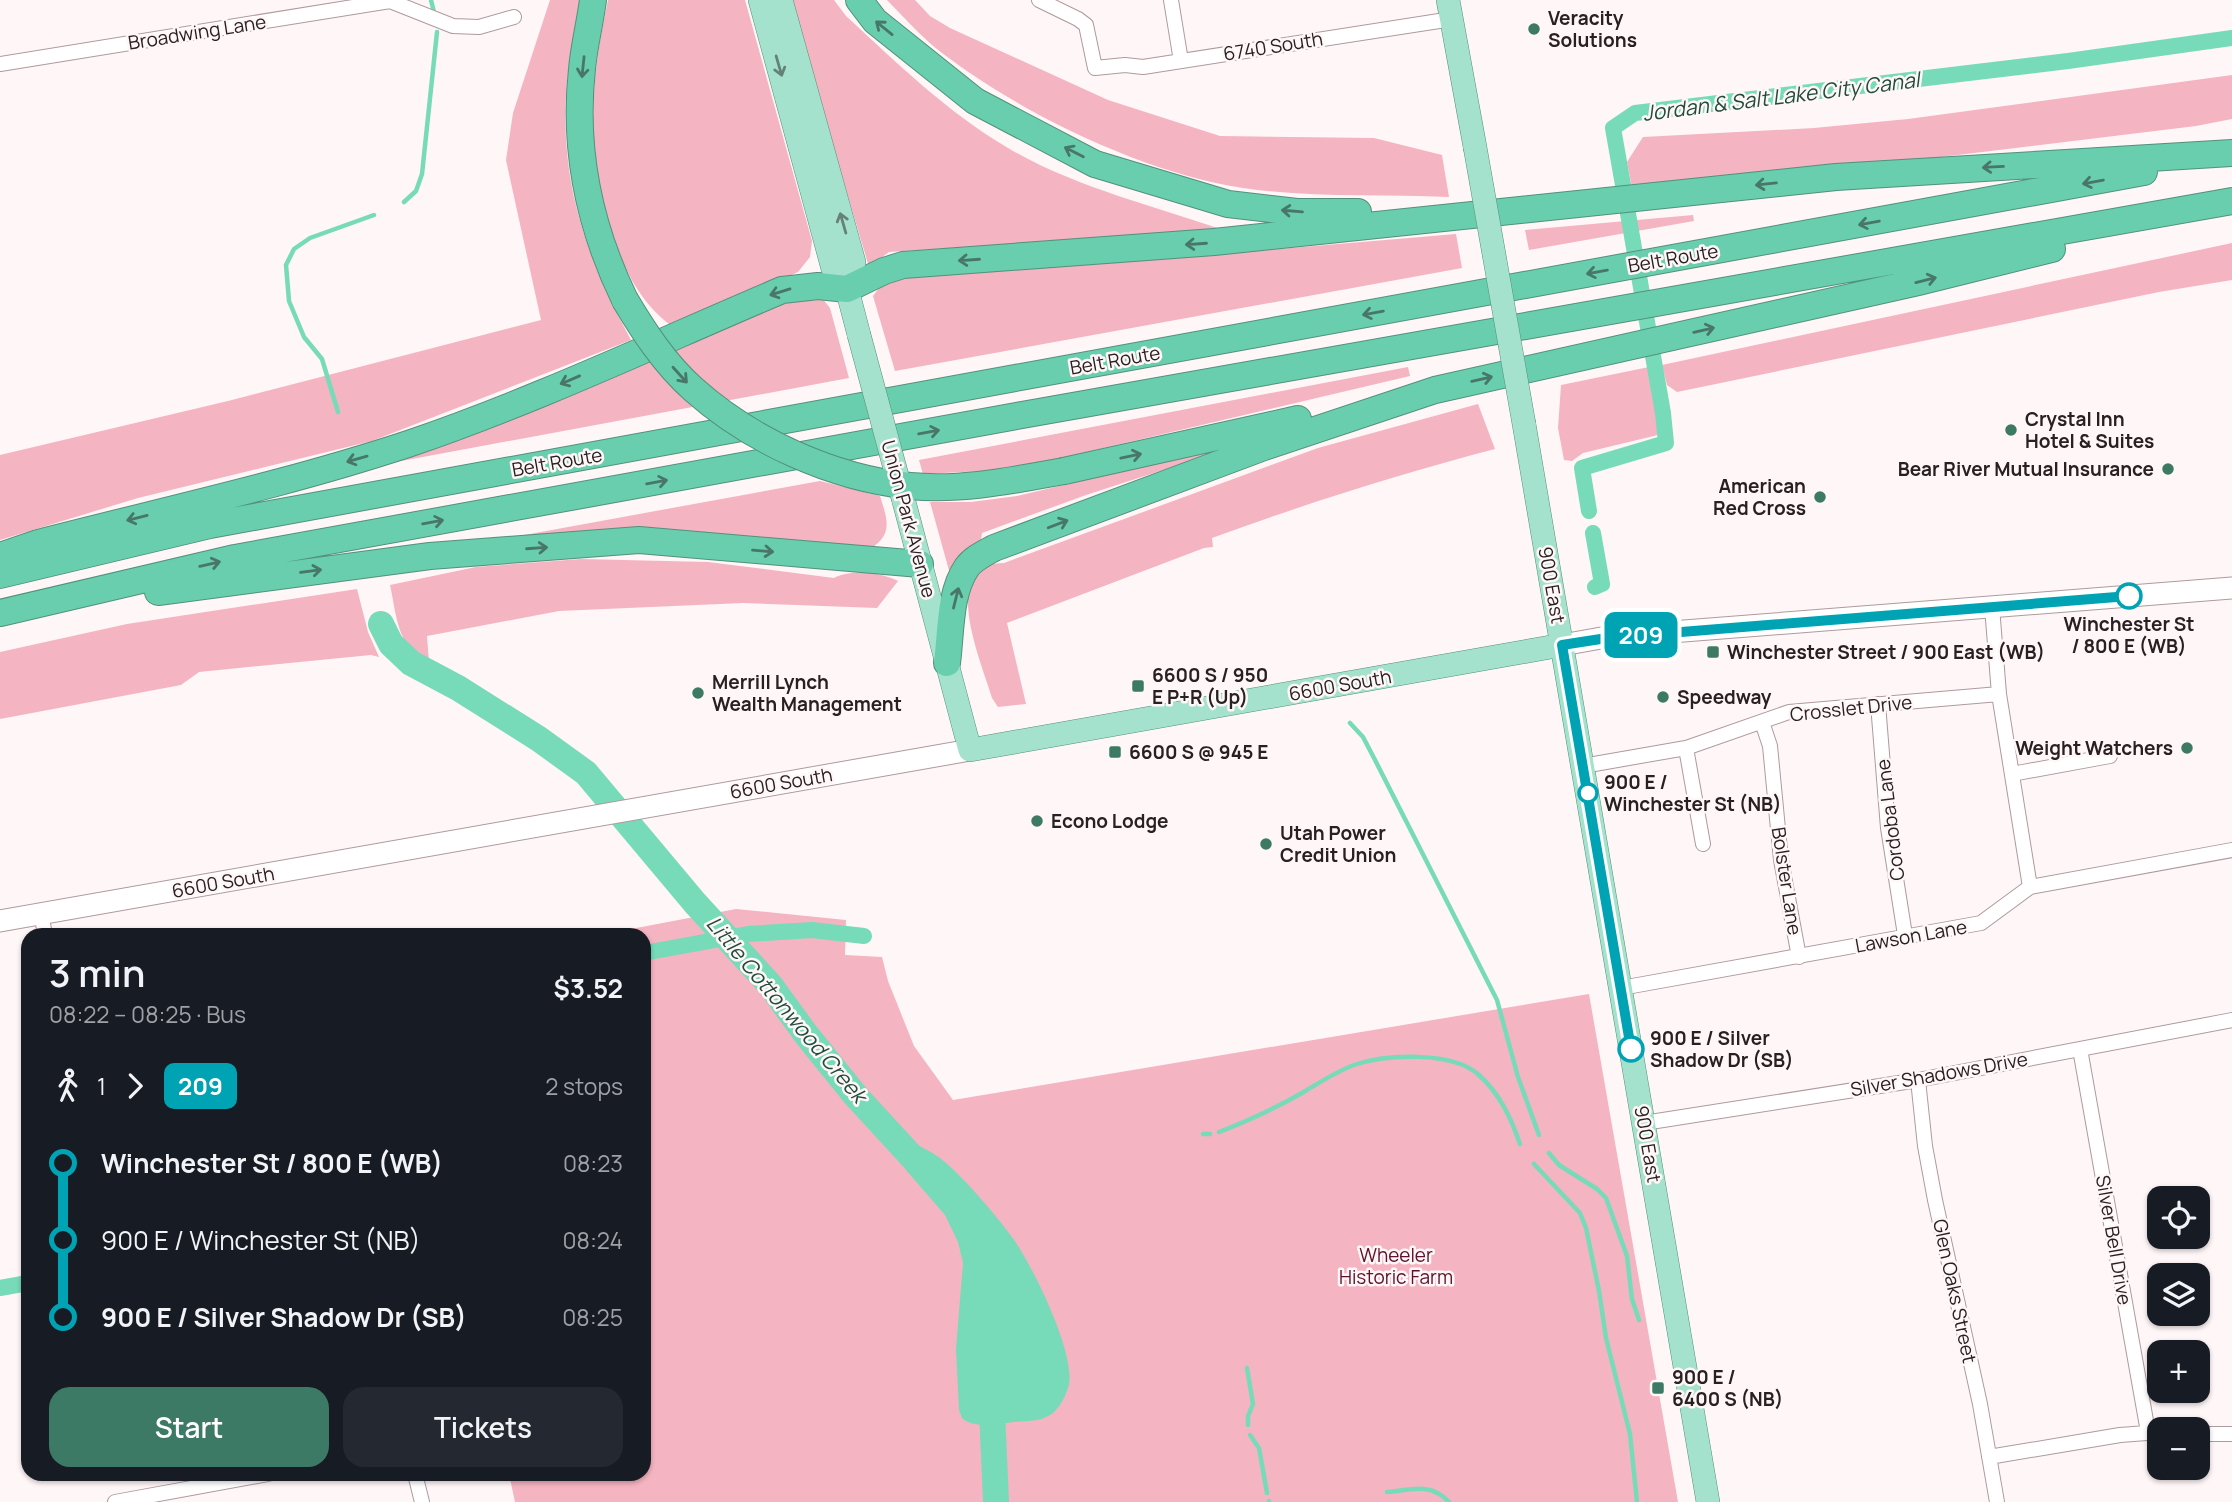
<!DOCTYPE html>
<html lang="en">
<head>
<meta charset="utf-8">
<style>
	body { margin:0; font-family:Manrope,sans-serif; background:#242831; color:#f1f3f6; height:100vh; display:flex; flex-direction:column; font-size:26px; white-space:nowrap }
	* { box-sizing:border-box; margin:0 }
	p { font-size:23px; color:#9ea1a6 }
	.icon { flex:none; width:38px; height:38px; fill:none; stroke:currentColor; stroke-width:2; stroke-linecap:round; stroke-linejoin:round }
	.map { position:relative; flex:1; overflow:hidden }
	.details { position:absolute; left:21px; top:928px; width:630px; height:553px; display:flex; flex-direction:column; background:#171b24; border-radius:21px; box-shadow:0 2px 5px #0004 }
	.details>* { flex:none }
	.badge { padding:0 14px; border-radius:10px; font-size:24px; line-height:46px }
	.buttons { position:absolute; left:2147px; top:1186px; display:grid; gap:14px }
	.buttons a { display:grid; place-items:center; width:63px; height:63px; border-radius:14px; background:#171b24; box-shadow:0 2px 5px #0004; font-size:35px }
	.map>.badge { position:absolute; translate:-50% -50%; box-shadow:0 0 0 4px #fff }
	.legs { display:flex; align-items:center; gap:10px; height:77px; padding:0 28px; font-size:23px }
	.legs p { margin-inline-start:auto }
	.overview { display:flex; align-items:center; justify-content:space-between; height:119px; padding:0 28px }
	h1 { font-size:38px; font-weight:600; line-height:52px }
	.button { display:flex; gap:14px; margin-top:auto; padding:14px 28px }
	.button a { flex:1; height:80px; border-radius:21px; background:#3d7a66; color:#fff; font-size:28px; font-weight:600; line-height:80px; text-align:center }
	.button a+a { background:#242831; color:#f1f3f6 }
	ul { padding:0 28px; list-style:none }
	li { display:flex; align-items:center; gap:24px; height:77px; font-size:26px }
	li i { display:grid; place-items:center; width:10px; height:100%; margin:0 9px; background:currentColor }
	li i::after { content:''; width:18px; height:18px; margin:-9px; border:5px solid; border-radius:50%; background:#171b24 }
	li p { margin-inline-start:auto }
	li:first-child i { background:linear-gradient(#0000 50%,currentColor 0) }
	li:last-child i { background:linear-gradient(currentColor 50%,#0000 0) }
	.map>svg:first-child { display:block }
	.green { fill:#f5b4c1 }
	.water { fill:#77dbb9 }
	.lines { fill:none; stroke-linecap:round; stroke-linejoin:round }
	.stream { stroke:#77dbb9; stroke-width:4.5 }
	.canal { stroke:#77dbb9; stroke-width:16 }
	.river { stroke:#77dbb9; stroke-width:26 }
	.street-casing { stroke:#af9a9d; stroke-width:16 }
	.secondary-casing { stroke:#af9a9d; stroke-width:23 }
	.primary-casing { stroke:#52917c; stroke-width:24 }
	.highway-casing { stroke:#52917c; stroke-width:28 }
	.street { stroke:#fff; stroke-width:14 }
	.secondary { stroke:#fff; stroke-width:21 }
	.primary { stroke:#a4e2ce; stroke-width:23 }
	.highway { stroke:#68cead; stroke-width:26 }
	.primary-bridge-casing { stroke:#52917c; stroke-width:24; stroke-linecap:butt }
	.highway-bridge-casing { stroke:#52917c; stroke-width:28; stroke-linecap:butt }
	.primary-bridge { stroke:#a4e2ce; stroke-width:23 }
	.highway-bridge { stroke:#68cead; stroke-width:26 }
	.oneway { stroke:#487768 }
	.oneway2 { stroke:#668178 }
	.line-1-casing { stroke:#fff; stroke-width:16 }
	.line-1 { stroke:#00a3b4; stroke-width:10 }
	.poi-dot { fill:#3d7a66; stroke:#fff6f7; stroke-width:2.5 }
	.stop-1-dot { fill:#fff; stroke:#00a3b4; stroke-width:3.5 }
	.labels { text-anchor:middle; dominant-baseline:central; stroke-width:5; stroke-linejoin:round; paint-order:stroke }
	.poi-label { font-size:19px; font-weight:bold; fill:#282022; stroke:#fff6f7; text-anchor:start }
	.street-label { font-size:19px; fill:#282022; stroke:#fff6f7 }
	.stop-label { font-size:19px; font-weight:bold; fill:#282022; stroke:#fff6f7; text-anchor:start }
	.park-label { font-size:19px; fill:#5d112a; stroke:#fff6f7 }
	.water-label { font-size:21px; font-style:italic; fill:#204b3d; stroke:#fff6f7 }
</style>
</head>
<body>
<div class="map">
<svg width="2232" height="1502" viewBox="0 0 2232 1502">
	<rect width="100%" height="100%" fill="#fff6f7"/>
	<!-- green -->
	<path class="green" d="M 550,0 L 584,0 C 578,31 567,64 566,95 C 561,187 588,260 631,340 L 372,441 L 138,498 L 0,540 L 0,455 L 228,401 L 541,320 L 506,160 L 513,113 Z
		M 608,0 L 745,0 L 812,241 L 810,257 L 798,272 L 676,329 C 641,305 625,272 612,233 C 585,150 590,84 608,0 Z
		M 790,0 L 834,0 L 846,16 C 897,63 947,112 1008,148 C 1074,187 1151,205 1223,230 L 889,252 L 869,267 Z
		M 887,0 L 915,0 L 930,16 L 950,28 L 1108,100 L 1220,136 L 1374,138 L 1442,155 L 1449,197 C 1380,194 1311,198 1243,188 C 1142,173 1011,109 932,45 C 916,31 902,15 887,0 Z
		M 2232,75 L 2232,119 L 2196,126 L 1825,171 L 1632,188 L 1627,162 L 1643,137 L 1814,128 L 1908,119 Z
		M 1693,215 L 1694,221 L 1529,250 L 1525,230 Z
		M 1456,234 L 1462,268 L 895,371 L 873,296 L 882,284 L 914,271 L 1148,260 Z
		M 2232,243 L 2232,280 L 2159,292 L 1677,392 L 1667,385 L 1662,365 Z
		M 790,298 L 822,298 L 830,308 L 849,378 L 369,467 Z
		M 1408,367 L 1410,376 L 1031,465 L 1003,470 L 923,474 L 919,460 Z
		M 1649,367 L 1653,387 L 1656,391 L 1662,434 L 1583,453 L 1572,461 L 1564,460 L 1558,428 L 1561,385 Z
		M 1478,404 L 1495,449 C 1399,474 1305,504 1212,538 L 1213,547 L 1204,548 L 1007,623 L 1026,704 L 998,707 L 992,698 C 982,663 937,563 1004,563 L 1318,448 Z
		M 1259,439 L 1086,495 L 982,533 L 980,546 L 950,574 L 930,502 L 971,502 L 1017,496 Z
		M 820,481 L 880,496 C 887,519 894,534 870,549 L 502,539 Z
		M 581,559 L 708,562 L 834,578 C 852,569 880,572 898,581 L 877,608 L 743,603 L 559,611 L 427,636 L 429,662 C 396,647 397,616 390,585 L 476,567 Z
		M 357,589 L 368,632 L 379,657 L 371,655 L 199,672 L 181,685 L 0,719 L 0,652 L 127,624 Z
		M 736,909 L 846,920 L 845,955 L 882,957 L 888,981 L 914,1046 L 953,1100 L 1589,994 L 1678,1502 L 515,1502 L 509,1474 L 644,1474 L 644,934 L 605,934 Z"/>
	<!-- water -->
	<path class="water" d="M 888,1131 C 905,1140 925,1147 940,1158 C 960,1173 997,1216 1012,1237 C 1032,1264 1075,1352 1069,1384 C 1067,1394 1059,1410 1050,1415 C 1040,1422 1024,1421 1013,1422 C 999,1424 973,1429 962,1418 L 959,1410 L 956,1349 L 963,1263 L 958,1242 L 945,1215 L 906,1170 Z"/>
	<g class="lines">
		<!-- stream -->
		<path class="stream" d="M 431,0 L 434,12
			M 404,202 L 416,191 L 422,174 L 437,32
			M 338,412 L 322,359 L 304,337 L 289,301 L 286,265 L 294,249 L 310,238 L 374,215
			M 1350,723 L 1363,737 L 1374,758 L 1497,1000 L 1518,1077 L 1539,1135
			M 1219,1132 C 1247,1121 1276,1108 1302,1093 C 1319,1083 1335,1072 1354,1065 C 1386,1054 1453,1051 1479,1075 C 1500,1094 1511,1118 1520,1144
			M 1203,1134 L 1210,1134
			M 1549,1153 L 1559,1165 L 1597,1189 L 1606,1198 L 1627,1256 L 1632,1299 L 1639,1320
			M 1534,1164 L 1580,1213 L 1586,1228 L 1599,1291 L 1606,1338 L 1630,1434 L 1637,1502
			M 1247,1368 L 1253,1404 L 1248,1416 L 1248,1425
			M 1250,1435 L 1259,1448 L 1267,1493
			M 1387,1492 C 1411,1490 1431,1482 1449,1502
			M 1269,1501 L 1269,1502"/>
		<!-- canal -->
		<path class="canal" d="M 1589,511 L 1582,468 L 1666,443 L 1663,413 L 1613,128 L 1635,113 L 2068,61 L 2232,38
			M 1593,533 L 1602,584 L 1595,587
			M 644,953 L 748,934 L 812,930 L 864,936
			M 0,1288 L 28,1283"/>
		<!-- river -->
		<path class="river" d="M 381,624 L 391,644 L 411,663 L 458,688 L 539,739 L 586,773 L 695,903 L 771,986 L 805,1033 L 855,1095 L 912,1157
			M 991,1388 L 996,1502"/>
		<defs>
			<path id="street" d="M 1039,0 L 1078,19 L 1086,25 L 1095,68 L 1125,65 L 1143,67 L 1452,19
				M 1171,0 L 1181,61
				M 0,64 L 390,1 L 453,26 L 479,27 L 514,17
				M 1992,607 L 1999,694 L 2030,887
				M 1878,704 L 1888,828 L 1905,935
				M 1762,722 L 1770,746 L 1781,860 L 1799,957
				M 1686,748 L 1703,844
				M 1583,766 L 1686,748 L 1789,712 L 1999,694
				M 2012,774 L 2110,756
				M 41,914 L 45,934
				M 1621,988 L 1981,923 L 2030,887 L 2232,850
				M 2080,1049 L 2148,1432
				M 1918,1080 L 1925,1146 L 1935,1200 L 1980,1404 L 1997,1502
				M 1644,1123 L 1918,1080 L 2232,1020
				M 2198,1434 L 2232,1434
				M 1989,1457 L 2120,1435 L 2160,1432
				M 415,1474 L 422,1502
				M 115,1502 L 268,1474"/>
			<path id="secondary" d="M 1562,645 L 1607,637 L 2232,588
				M 0,921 L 970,750"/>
			<path id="primary" d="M 760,0 L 833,269 L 847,289 L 859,335
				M 781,0 L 854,262 L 847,289
				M 1448,0 L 1475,147
				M 1524,424 L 1708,1502
				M 903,498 L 970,750 L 1562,645"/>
			<path id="highway" d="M 593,0 C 590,23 584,46 582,69 C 573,150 590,228 625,300
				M 859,0 L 875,21 L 975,101 L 1095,164 L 1228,204 L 1297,212 L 1358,212
				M 1064,471 L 1298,419
				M 0,556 L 38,543 C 162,511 287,484 408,444 C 535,401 659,342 782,290 L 818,286 L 847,289 L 884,271 L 903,265 L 1214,242 L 1836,177 L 2232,153
				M 0,575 L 210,525 L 2144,172
				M 158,592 L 430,556 L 639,540 L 920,564
				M 0,613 L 235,558 L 1022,415 L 2232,201
				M 947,663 C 951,633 949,593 967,567 C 974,558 985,553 994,548 L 1264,447 L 1435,390 L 1918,282 L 2052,249"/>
		</defs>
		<!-- street casing -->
		<use href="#street" class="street-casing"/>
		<!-- secondary casing -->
		<use href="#secondary" class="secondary-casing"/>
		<!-- primary casing -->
		<use href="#primary" class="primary-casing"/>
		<!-- highway casing -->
		<use href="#highway" class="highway-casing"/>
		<!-- street -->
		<use href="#street" class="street"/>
		<!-- secondary -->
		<use href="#secondary" class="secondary"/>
		<!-- primary -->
		<use href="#primary" class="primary"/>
		<!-- highway -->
		<use href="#highway" class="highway"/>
		<defs>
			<path id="primary-bridge" d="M 1475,147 L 1524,424
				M 859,335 L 903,498"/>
			<path id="highway-bridge" d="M 625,300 C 644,332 665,364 693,389 C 751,441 833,478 910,486 C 962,491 1014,480 1064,471"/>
		</defs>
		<!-- primary-bridge casing -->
		<use href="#primary-bridge" class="primary-bridge-casing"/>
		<!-- highway-bridge casing -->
		<use href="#highway-bridge" class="highway-bridge-casing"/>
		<!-- primary-bridge -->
		<use href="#primary-bridge" class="primary-bridge"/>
		<!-- highway-bridge -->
		<use href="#highway-bridge" class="highway-bridge"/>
	</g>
	<!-- one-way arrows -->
	<defs><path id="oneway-shaft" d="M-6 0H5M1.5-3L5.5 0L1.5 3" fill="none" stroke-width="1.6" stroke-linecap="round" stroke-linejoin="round" transform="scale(1.75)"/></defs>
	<g class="oneway">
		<use href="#oneway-shaft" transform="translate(884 28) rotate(-141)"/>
		<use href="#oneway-shaft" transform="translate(583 67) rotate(96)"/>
		<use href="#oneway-shaft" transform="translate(1074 152) rotate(-153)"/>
		<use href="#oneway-shaft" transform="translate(1993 167) rotate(177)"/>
		<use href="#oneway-shaft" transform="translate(2093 182) rotate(170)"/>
		<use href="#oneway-shaft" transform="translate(1766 184) rotate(174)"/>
		<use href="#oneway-shaft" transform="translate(1292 211) rotate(-175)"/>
		<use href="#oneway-shaft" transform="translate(1869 223) rotate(170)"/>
		<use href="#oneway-shaft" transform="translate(1196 244) rotate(176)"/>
		<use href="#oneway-shaft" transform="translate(969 260) rotate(176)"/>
		<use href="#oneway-shaft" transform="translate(1597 272) rotate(170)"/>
		<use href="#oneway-shaft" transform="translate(1926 280) rotate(-14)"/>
		<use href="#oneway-shaft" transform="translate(780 292) rotate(163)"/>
		<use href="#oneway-shaft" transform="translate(1373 313) rotate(170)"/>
		<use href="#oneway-shaft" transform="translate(1704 330) rotate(-13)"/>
		<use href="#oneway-shaft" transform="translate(680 375) rotate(48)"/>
		<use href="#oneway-shaft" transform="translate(1482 379) rotate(-13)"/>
		<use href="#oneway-shaft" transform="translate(570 380) rotate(157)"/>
		<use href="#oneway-shaft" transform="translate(929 432) rotate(-10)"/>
		<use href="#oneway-shaft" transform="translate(1131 456) rotate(-12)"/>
		<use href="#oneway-shaft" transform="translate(357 459) rotate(164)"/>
		<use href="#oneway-shaft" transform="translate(657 482) rotate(-10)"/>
		<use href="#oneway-shaft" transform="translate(137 518) rotate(166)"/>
		<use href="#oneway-shaft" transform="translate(433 522) rotate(-10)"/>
		<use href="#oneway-shaft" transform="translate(1058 524) rotate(-21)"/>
		<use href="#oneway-shaft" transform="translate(537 548) rotate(-4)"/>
		<use href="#oneway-shaft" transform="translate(763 551) rotate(5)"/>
		<use href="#oneway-shaft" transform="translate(210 564) rotate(-13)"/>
		<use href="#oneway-shaft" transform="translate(311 571) rotate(-8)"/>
		<use href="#oneway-shaft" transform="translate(956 598) rotate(-76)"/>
	</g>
	<g class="oneway2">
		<use href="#oneway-shaft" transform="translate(779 66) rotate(74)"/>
		<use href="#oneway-shaft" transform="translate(843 223) rotate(-106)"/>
	</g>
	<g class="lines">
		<defs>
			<path id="line-1" d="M 1631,1049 L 1562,645 L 1607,638 L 2129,596"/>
		</defs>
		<!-- line-1 casing -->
		<use href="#line-1" class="line-1-casing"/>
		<!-- line-1 -->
		<use href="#line-1" class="line-1"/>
	</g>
	<!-- markers -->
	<g class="poi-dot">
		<circle cx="1534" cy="29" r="7"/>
		<circle cx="2011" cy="430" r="7"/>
		<circle cx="2168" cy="469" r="7"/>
		<circle cx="1820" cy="497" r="7"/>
		<rect x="1706" y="645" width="14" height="14" rx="3.5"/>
		<rect x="1131" y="679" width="14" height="14" rx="3.5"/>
		<circle cx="698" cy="693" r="7"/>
		<circle cx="1663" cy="697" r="7"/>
		<circle cx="2187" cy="748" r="7"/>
		<rect x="1108" y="745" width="14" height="14" rx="3.5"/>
		<circle cx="1037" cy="821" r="7"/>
		<circle cx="1266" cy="844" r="7"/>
		<rect x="1651" y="1381" width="14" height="14" rx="3.5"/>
	</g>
	<g class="stop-1-dot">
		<circle cx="2129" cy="596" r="12"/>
		<circle cx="1588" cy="793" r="9"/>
		<circle cx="1631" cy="1049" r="12"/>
	</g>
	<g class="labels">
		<!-- poi labels -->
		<g class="poi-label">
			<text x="1548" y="18">Veracity<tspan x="1548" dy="22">Solutions</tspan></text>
			<text x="2025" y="419">Crystal Inn<tspan x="2025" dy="22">Hotel &amp; Suites</tspan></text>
			<text x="2154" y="469" text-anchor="end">Bear River Mutual Insurance</text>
			<text x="1806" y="486" text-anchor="end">American<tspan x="1806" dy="22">Red Cross</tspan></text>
			<text x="1727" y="652">Winchester Street / 900 East (WB)</text>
			<text x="1152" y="675">6600 S / 950<tspan x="1152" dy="22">E P+R (Up)</tspan></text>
			<text x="712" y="682">Merrill Lynch<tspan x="712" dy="22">Wealth Management</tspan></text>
			<text x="1677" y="697">Speedway</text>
			<text x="2173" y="748" text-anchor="end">Weight Watchers</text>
			<text x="1129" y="752">6600 S @ 945 E</text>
			<text x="1051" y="821">Econo Lodge</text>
			<text x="1280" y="833">Utah Power<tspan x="1280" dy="22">Credit Union</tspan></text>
			<text x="1672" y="1377">900 E /<tspan x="1672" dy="22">6400 S (NB)</tspan></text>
		</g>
		<!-- street labels -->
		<g class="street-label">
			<text transform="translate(197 32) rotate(-9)">Broadwing Lane</text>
			<text transform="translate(1273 46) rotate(-9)">6740 South</text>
			<text transform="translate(1673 258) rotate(-10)">Belt Route</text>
			<text transform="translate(1115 360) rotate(-10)">Belt Route</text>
			<text transform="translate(557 462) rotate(-10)">Belt Route</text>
			<text transform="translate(909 519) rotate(75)">Union Park Avenue</text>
			<text transform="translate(1552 585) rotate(80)">900 East</text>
			<text transform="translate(1340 685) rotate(-10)">6600 South</text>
			<text transform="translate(1851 708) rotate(-6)">Crosslet Drive</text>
			<text transform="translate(781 783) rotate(-10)">6600 South</text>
			<text transform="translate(1890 820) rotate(-97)">Cordoba Lane</text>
			<text transform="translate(1787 881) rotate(81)">Bolster Lane</text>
			<text transform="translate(223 882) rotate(-10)">6600 South</text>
			<text transform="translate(1911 936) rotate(-10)">Lawson Lane</text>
			<text transform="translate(1939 1074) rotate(-10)">Silver Shadows Drive</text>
			<text transform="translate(1648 1144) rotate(80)">900 East</text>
			<text transform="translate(2114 1240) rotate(80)">Silver Bell Drive</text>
			<text transform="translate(1955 1291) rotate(78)">Glen Oaks Street</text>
		</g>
		<!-- stop labels -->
		<g class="stop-label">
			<text x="2129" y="624" text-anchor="middle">Winchester St<tspan x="2129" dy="22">/ 800 E (WB)</tspan></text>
			<text x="1604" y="782">900 E /<tspan x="1604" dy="22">Winchester St (NB)</tspan></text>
			<text x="1650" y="1038">900 E / Silver<tspan x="1650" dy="22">Shadow Dr (SB)</tspan></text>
		</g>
		<!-- park labels -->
		<g class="park-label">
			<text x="1396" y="1255">Wheeler<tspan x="1396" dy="22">Historic Farm</tspan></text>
		</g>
		<!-- water labels -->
		<g class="water-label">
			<text transform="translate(1781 96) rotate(-7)">Jordan &amp; Salt Lake City Canal</text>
			<text transform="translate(787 1009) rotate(50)">Little Cottonwood Creek</text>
		</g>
	</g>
</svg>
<div class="buttons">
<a><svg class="icon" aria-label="locate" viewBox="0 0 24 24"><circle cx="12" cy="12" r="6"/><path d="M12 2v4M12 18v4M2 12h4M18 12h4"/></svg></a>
<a><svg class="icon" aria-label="layers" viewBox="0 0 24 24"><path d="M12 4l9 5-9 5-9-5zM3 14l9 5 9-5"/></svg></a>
<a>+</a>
<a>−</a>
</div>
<b class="badge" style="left:1641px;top:635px;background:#00a3b4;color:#fff">209</b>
<section class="details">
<div class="overview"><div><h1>3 min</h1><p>08:22 – 08:25 · Bus</p></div><b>$3.52</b></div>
<div class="legs"><svg class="icon" aria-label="walk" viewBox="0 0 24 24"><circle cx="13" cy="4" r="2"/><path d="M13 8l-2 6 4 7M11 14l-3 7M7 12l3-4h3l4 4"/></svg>1<svg class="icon" aria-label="forward" viewBox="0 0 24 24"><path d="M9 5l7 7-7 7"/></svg><b class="badge" style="background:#00a3b4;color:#fff">209</b><p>2 stops</p></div>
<ul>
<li><i style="color:#00a3b4"></i><b>Winchester St / 800 E (WB)</b><p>08:23</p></li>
<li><i style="color:#00a3b4"></i><span>900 E / Winchester St (NB)</span><p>08:24</p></li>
<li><i style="color:#00a3b4"></i><b>900 E / Silver Shadow Dr (SB)</b><p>08:25</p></li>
</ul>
<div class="button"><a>Start</a><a>Tickets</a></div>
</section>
</div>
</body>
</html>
